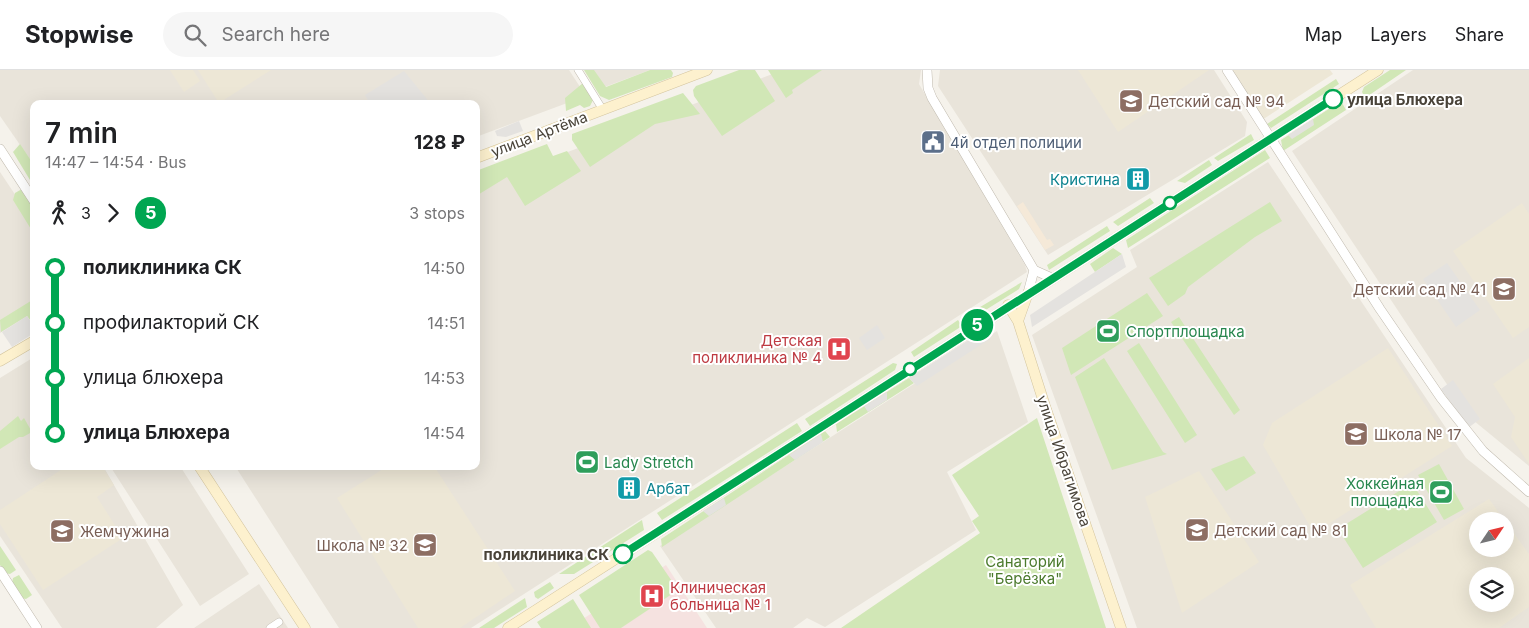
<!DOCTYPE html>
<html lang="en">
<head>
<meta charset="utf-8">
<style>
	body { margin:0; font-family:Inter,sans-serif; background:#f6f6f6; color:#202124; height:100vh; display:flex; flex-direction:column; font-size:19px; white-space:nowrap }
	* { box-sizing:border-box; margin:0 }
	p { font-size:16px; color:#757577 }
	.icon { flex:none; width:28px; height:28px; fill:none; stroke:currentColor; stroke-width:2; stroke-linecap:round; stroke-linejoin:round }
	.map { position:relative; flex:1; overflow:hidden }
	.side { position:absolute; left:30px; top:30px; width:450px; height:370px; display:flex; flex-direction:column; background:#fff; border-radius:10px; box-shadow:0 5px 20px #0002 }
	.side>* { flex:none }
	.badge { padding:0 10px; border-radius:16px; font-size:18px; line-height:32px }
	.needle { width:32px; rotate:55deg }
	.buttons { position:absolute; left:1469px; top:442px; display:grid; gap:10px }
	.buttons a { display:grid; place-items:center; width:45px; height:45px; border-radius:50%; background:#fff; box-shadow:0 5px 20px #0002; font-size:25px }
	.map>.badge { position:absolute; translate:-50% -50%; box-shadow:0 0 0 2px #fff }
	.legs { display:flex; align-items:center; gap:8px; height:55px; padding:0 15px; font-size:16px }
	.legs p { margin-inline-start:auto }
	.headline { display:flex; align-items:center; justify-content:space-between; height:85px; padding:0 15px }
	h1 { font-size:28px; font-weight:600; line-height:38px }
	ul { padding:0 15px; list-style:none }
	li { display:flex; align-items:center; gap:18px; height:55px; font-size:19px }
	li i { display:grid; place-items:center; width:8px; height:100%; margin:0 6px; background:currentColor }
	li i::after { content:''; width:12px; height:12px; margin:-6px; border:4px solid; border-radius:50%; background:#fff }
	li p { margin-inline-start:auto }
	li:first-child i { background:linear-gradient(#0000 50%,currentColor 0) }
	li:last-child i { background:linear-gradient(currentColor 50%,#0000 0) }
	header { display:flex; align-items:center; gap:30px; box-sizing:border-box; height:70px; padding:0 25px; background:#fff; border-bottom:1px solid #e0e0e0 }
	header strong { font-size:24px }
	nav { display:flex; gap:28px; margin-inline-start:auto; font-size:18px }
	.search { width:350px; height:45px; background:#f6f6f6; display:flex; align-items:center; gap:12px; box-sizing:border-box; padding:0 18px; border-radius:28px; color:#757577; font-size:19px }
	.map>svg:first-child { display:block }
	.residential { fill:#e9e4da; fill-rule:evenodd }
	.commercial { fill:#f5e9d8 }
	.education { fill:#ede7d6; fill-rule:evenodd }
	.medical { fill:#f5e2e0 }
	.green { fill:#d1e7b6 }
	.parking { fill:#e4e2df }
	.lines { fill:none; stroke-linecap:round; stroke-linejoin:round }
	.minor-casing { stroke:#c0baae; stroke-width:8 }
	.tertiary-casing { stroke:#c0baae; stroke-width:10 }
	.secondary-casing { stroke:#d3c49d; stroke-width:11 }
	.minor { stroke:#fff; stroke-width:7 }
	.tertiary { stroke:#fff; stroke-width:9 }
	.secondary { stroke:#fdf1ce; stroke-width:10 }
	.line-1-casing { stroke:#fff; stroke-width:11 }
	.line-1 { stroke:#00a651; stroke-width:8 }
	.stop-1-dot { fill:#fff; stroke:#00a651; stroke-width:2.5 }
	.labels { text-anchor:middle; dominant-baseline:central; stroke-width:4; stroke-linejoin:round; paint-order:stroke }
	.stop-label { font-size:15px; font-weight:bold; fill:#494339; stroke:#fff; text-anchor:start }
	.education-label { font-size:15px; fill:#785e54; stroke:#fff; text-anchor:start }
	.street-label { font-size:15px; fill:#494339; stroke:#fff }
	.service-label { font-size:15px; fill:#4e5e75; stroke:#fff; text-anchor:start }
	.culture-label { font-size:15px; fill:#0d838f; stroke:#fff; text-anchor:end }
	.leisure-label { font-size:15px; fill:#27864d; stroke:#fff; text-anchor:start }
	.health-label { font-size:15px; fill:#be3a42; stroke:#fff; text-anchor:end }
	.park-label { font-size:15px; fill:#4b7a2d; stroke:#fff }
</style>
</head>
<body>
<header>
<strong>Stopwise</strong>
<div class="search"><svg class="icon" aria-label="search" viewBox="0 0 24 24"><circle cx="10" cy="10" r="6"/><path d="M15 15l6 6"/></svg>Search here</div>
<nav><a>Map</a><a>Layers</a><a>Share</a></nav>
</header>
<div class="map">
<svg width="1529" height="558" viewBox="0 0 1529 558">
	<rect width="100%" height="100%" fill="#f5f2eb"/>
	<!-- residential -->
	<path class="residential" d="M 0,0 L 569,0 L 586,26 L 476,67 L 476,34 L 34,34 L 34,95 L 0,46 Z
		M 592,0 L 650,0 L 602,18 Z
		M 783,0 L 921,0 L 919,14 L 1025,195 L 1027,202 L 471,558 L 339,558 L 235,396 L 476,396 L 476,117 Z
		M 940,0 L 1214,0 L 1247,52 L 1245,66 L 1048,185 L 938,16 Z
		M 1413,0 L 1529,0 L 1529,396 L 1468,346 L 1292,81 Z
		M 1268,92 L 1466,388 L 1529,438 L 1529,558 L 1137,558 L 1032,265 L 1137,197 L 1130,180 ZM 1478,451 L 1505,451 L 1505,479 L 1478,479 ZM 1478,506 L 1505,506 L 1505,534 L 1478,534 Z
		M 0,102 L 34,153 L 34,242 L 0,263 Z
		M 997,261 L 1028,352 L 947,402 L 976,460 L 825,557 L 807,548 L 793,558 L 716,558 L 660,476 Z
		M 34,287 L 34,396 L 103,396 L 183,535 L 156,558 L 62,558 L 0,466 L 0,308 Z
		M 110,396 L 180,396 L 249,504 L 200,536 Z
		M 259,514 L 288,558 L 194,558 Z"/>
	<!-- commercial -->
	<path class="commercial" d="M 1023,132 L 1047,170 L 1050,169 L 1054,175 L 1045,180 L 1017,136 Z"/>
	<!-- education -->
	<path class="education" d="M 170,0 L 193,0 L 200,11 L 184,22 Z
		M 198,0 L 271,0 L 219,33 Z
		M 1078,0 L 1209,0 L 1118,62 Z
		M 1230,0 L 1330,0 L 1333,4 L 1262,50 Z
		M 1522,133 L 1529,144 L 1529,257 L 1513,268 L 1453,181 Z
		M 1388,278 L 1452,376 L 1314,463 L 1263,375 L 1272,353 Z
		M 1529,288 L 1529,394 L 1511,367 L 1515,347 L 1493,314 Z
		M 67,396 L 102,396 L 114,415 L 97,427 L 123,468 L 43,520 L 0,454 L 0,440 Z
		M 388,396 L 434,396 L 515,521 L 460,558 L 418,558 L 337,428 Z
		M 1199,401 L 1259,492 L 1182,543 L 1145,427 Z
		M 1489,429 L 1529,484 L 1529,537 L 1499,558 L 1376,558 L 1350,515 ZM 1478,451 L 1505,451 L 1505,479 L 1478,479 ZM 1478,506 L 1505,506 L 1505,534 L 1478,534 Z"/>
	<!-- medical -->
	<path class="medical" d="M 666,495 L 707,558 L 569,558 Z"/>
	<!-- green -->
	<path class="green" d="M 584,0 L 594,0 L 606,17 L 650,0 L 671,0 L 673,3 L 672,7 L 609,30 L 600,26 Z
		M 739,0 L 755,0 L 775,31 L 722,66 L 694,26 L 693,20 L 696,16 Z
		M 768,0 L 822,0 L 792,20 L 793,23 L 786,28 Z
		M 1390,0 L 1406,0 L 1365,28 L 1362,22 L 1364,17 Z
		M 1336,9 L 1339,14 L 1271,58 L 1267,54 Z
		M 583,13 L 593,30 L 590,36 L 584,38 L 580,35 L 566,41 L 565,28 Z
		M 683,23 L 700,44 L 655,54 L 590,97 L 572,70 L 572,64 Z
		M 1341,31 L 1346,40 L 1283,81 L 1281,70 Z
		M 1251,64 L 1254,70 L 1218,91 L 1214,88 Z
		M 20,74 L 34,95 L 34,110 L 30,110 L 13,82 Z
		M 547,74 L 553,86 L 567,81 L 581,101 L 525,136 L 507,107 L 476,126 L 476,101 Z
		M 1265,80 L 1270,88 L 1128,178 L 1126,170 Z
		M 1209,90 L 1212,95 L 1185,113 L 1177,111 Z
		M 22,119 L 34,132 L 34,164 L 13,130 L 15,123 Z
		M 1150,128 L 1154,133 L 1118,156 L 1113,152 Z
		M 1270,132 L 1282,151 L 1255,167 L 1188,217 L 1185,224 L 1168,236 L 1149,208 Z
		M 1107,156 L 1110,161 L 1049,200 L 1047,195 Z
		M 1113,178 L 1122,184 L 1095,202 L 1090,194 Z
		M 1022,212 L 1019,219 L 968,251 L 965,246 Z
		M 1147,223 L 1163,246 L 1071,305 L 1062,278 Z
		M 34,229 L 34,255 L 27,246 L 1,262 L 0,250 Z
		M 1179,247 L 1240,340 L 1234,345 L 1171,252 Z
		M 958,250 L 962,256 L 914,287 L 911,282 Z
		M 1139,273 L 1197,365 L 1185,373 L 1127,281 Z
		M 1104,288 L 1163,382 L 1167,384 L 1112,400 L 1075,307 Z
		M 893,293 L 897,294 L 895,300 L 810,356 L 805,349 Z
		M 909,308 L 914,313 L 837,362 L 836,354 Z
		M 18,346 L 21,351 L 24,348 L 32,362 L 23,367 L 19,367 L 0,379 L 0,361 Z
		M 1037,348 L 1106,558 L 841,558 L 980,463 L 972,451 L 979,446 L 952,405 Z
		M 797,353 L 802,361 L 662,450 L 657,443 Z
		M 825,361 L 830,367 L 662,477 L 661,469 Z
		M 1244,386 L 1256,403 L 1226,421 L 1211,399 Z
		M 1439,394 L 1464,439 L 1444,450 L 1418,405 Z
		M 1412,413 L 1437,452 L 1363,498 L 1338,459 Z
		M 642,450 L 644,460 L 574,504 L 559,504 Z
		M 0,476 L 16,500 L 10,504 L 5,503 L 0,495 Z
		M 648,480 L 652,482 L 678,520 L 621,558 L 600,558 L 579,525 Z
		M 19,505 L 32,525 L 26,529 L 21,528 L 12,513 L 13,508 Z
		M 550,512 L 554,518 L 538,529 L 535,527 L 534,522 Z
		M 525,528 L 527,537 L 494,558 L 479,558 Z
		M 573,529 L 591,558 L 541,558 L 537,552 Z"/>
	<!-- parking -->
	<path class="parking" d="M 404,1 L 431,34 L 370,34 L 365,25 Z
		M 1313,49 L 1314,55 L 1292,69 L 1288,65 Z
		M 519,51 L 523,61 L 506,67 L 497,66 L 495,61 Z
		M 1122,184 L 1126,197 L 1032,257 L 1030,245 Z
		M 1447,193 L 1480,240 L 1456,257 L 1423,209 Z
		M 27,246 L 34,256 L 34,263 L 12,277 L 2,262 Z
		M 877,255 L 885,268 L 867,280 L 859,268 Z
		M 989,257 L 990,269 L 917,316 L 909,308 Z
		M 1453,310 L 1480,349 L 1468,358 L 1441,319 Z
		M 887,322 L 887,330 L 868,342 L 864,336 Z
		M 821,364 L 823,372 L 795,390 L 789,385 Z
		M 724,428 L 726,435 L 709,446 L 703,441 Z"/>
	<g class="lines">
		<defs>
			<path id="minor" d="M 578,0 L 603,40
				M 270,558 L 279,552"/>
			<path id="tertiary" d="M 927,0 L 928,18 L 932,28 L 1027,188 L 1034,200 L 1052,208
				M 1227,0 L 1380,239 L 1441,328 L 1483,381 L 1529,422
				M 0,79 L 34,131
				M 1028,223 L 1034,200
				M 0,501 L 37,558"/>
			<path id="secondary" d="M 476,88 L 707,0
				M 1008,235 L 1018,251 L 1045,336 L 1121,558
				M 1018,251 L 1028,223
				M 0,291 L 34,271
				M 199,396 L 305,558
				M 508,558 L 1378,0"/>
		</defs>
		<!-- minor casing -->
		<use href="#minor" class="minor-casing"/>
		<!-- tertiary casing -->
		<use href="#tertiary" class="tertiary-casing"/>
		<!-- secondary casing -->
		<use href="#secondary" class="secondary-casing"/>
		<!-- minor -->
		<use href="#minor" class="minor"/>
		<!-- tertiary -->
		<use href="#tertiary" class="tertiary"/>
		<!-- secondary -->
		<use href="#secondary" class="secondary"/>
	</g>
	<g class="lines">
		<defs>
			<path id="line-1" d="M 623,484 L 1333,29"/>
		</defs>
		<!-- line-1 casing -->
		<use href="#line-1" class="line-1-casing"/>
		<!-- line-1 -->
		<use href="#line-1" class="line-1"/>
	</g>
	<!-- icons -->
	<defs>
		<symbol id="school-square" viewBox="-11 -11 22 22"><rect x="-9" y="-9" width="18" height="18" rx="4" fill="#8d6e63" stroke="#fff"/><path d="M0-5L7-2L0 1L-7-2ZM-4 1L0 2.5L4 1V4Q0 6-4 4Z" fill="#fff"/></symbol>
		<symbol id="civic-square" viewBox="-11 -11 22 22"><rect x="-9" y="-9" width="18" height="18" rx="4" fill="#5c6f8a" stroke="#fff"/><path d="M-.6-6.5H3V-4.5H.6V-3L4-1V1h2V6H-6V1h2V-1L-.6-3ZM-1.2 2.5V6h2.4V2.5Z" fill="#fff"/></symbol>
		<symbol id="building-square" viewBox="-11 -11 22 22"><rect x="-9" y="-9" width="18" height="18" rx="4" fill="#0f9aa8" stroke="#fff"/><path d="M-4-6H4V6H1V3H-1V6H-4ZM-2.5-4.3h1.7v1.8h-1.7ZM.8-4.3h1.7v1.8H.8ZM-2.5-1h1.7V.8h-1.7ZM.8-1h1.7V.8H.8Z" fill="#fff"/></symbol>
		<symbol id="stadium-square" viewBox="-11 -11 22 22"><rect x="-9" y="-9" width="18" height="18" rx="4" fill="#2e9e5b" stroke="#fff"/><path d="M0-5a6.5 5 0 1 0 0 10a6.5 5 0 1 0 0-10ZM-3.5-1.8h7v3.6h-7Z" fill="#fff"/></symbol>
		<symbol id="hospital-square" viewBox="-11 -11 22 22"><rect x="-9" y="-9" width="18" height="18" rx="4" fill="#e0444e" stroke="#fff"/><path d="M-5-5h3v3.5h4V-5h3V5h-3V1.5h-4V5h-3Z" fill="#fff"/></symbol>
	</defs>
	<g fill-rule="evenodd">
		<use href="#school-square" x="1117" y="17" width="28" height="28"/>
		<use href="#civic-square" x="919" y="58" width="28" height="28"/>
		<use href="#building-square" x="1124" y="95" width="28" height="28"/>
		<use href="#school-square" x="1490" y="205" width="28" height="28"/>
		<use href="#stadium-square" x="1094" y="247" width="28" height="28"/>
		<use href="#hospital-square" x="825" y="265" width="28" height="28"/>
		<use href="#school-square" x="1342" y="350" width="28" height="28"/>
		<use href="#stadium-square" x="573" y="378" width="28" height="28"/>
		<use href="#building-square" x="615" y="404" width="28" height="28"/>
		<use href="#stadium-square" x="1427" y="408" width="28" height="28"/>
		<use href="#school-square" x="1183" y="446" width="28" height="28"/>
		<use href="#school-square" x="48" y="447" width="28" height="28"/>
		<use href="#school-square" x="411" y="461" width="28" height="28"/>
		<use href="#hospital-square" x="638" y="512" width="28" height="28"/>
	</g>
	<!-- markers -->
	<g class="stop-1-dot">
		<circle cx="1333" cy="29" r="9"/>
		<circle cx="1170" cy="133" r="6"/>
		<circle cx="910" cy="299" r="6"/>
		<circle cx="623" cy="484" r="9"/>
	</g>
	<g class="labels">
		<!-- stop labels -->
		<g class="stop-label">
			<text x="1347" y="29">улица Блюхера</text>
			<text x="609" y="484" text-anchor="end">поликлиника СК</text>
		</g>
		<!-- education labels -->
		<g class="education-label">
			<text x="1148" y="31">Детский сад № 94</text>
			<text x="1486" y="219" text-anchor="end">Детский сад № 41</text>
			<text x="1374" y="364">Школа № 17</text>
			<text x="1214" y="460">Детский сад № 81</text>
			<text x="80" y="461">Жемчужина</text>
			<text x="408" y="475" text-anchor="end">Школа № 32</text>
		</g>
		<!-- street labels -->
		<g class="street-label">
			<text transform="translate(539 64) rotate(-21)">улица Артёма</text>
			<text transform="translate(1064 391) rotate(71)">улица Ибрагимова</text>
		</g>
		<!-- service labels -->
		<g class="service-label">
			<text x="950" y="72">4й отдел полиции</text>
		</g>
		<!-- culture labels -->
		<g class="culture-label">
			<text x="1120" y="109">Кристина</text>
			<text x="646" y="418" text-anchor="start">Арбат</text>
		</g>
		<!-- leisure labels -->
		<g class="leisure-label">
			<text x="1126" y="261">Спортплощадка</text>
			<text x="604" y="392">Lady Stretch</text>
			<text x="1424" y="413" text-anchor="end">Хоккейная<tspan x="1424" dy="17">площадка</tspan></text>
		</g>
		<!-- health labels -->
		<g class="health-label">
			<text x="822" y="270">Детская<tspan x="822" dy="17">поликлиника № 4</tspan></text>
			<text x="670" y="517" text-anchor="start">Клиническая<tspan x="670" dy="17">больница № 1</tspan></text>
		</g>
		<!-- park labels -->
		<g class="park-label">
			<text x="1025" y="491">Санаторий<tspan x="1025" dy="17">"Берёзка"</tspan></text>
		</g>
	</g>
</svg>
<div class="buttons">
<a><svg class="needle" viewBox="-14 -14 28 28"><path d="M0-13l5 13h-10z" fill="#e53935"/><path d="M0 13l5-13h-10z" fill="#757577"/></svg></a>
<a><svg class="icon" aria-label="layers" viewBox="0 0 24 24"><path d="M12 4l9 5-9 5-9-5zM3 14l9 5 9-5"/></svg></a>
</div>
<b class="badge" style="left:977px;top:255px;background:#00a651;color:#fff">5</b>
<section class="side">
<div class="headline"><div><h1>7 min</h1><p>14:47 – 14:54 · Bus</p></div><b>128 ₽</b></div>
<div class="legs"><svg class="icon" aria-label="walk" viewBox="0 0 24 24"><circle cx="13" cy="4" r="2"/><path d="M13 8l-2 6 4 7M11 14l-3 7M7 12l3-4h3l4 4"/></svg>3<svg class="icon" aria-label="forward" viewBox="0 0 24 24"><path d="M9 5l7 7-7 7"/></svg><b class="badge" style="background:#00a651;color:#fff">5</b><p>3 stops</p></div>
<ul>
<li><i style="color:#00a651"></i><b>поликлиника СК</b><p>14:50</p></li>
<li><i style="color:#00a651"></i><span>профилакторий СК</span><p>14:51</p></li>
<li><i style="color:#00a651"></i><span>улица блюхера</span><p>14:53</p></li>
<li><i style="color:#00a651"></i><b>улица Блюхера</b><p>14:54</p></li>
</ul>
</section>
</div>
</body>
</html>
